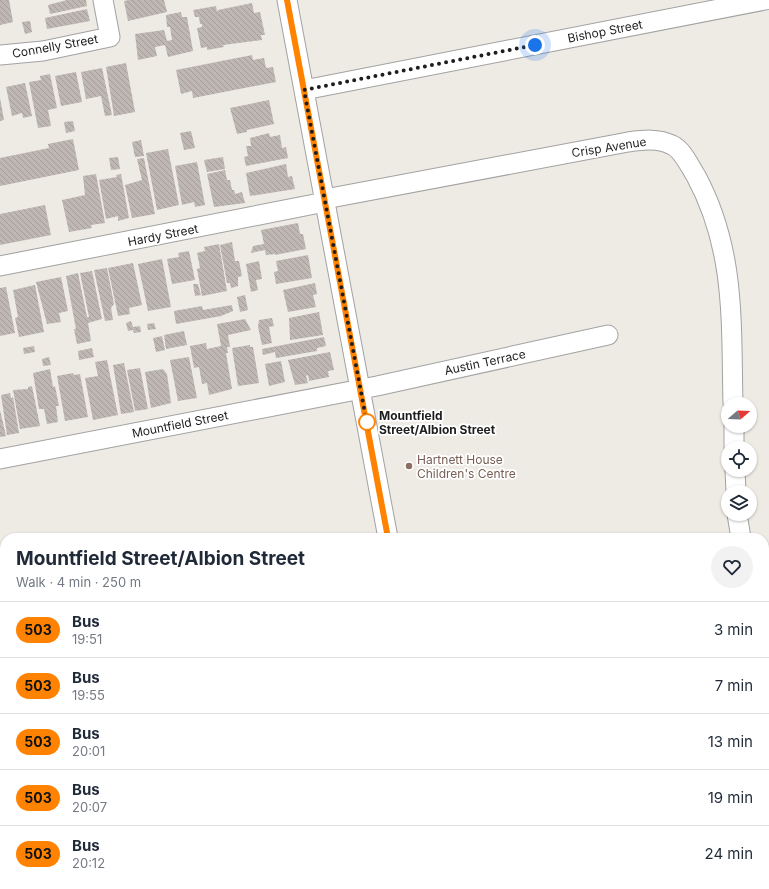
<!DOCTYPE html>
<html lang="en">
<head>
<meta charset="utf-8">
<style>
	body { margin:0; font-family:Inter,sans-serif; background:#f2f2f3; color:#1f2937; height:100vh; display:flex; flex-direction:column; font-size:15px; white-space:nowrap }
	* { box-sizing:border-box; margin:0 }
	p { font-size:13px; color:#747a83 }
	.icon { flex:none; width:22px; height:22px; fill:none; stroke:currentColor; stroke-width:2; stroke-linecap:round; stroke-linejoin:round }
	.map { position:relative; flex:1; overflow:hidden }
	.side { position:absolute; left:0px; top:533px; width:769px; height:356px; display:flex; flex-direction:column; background:#fff; border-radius:16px 16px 0 0; box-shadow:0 1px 3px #0004 }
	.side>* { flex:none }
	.badge { padding:0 8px; border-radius:13px; font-size:14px; line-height:26px }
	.needle { width:26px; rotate:71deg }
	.fabs { position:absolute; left:721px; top:397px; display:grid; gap:8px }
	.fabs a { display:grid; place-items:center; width:36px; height:36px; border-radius:50%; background:#fff; box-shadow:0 1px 3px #0004; font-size:20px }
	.you { position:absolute; width:20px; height:20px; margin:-10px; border:3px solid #fff; border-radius:50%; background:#1a73e8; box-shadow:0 0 0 6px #1a73e833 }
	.map>.badge { position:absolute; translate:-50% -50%; box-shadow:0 0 0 2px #fff }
	.round { display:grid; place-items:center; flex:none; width:42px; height:42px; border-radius:21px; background:#f2f2f3 }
	.headline { display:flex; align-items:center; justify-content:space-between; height:68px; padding:0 16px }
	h1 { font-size:19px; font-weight:700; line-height:30px }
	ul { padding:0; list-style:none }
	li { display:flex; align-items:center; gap:12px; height:56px; padding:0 16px; border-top:1px solid #e0e1e3 }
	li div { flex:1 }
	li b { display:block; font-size:15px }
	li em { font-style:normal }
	li .badge { min-width:44px; font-weight:700; text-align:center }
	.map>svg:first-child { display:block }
	.building { fill:url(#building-back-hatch) }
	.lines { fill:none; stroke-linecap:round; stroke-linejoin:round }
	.minor-casing { stroke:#a2a2a2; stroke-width:21 }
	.minor { stroke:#fff; stroke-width:19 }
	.line-casing { stroke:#fff; stroke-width:9 }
	.line { stroke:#ff8200; stroke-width:6 }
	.walk { stroke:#1e1e1e; stroke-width:4; stroke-dasharray:0 7.2 }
	.stop-dot { fill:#fff; stroke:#ff8200; stroke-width:2 }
	.education-dot { fill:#8d6e63; stroke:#fff; stroke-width:1.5 }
	.labels { text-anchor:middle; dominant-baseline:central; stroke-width:3.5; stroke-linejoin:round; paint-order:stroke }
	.street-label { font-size:12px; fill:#1e1e1e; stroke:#fff }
	.stop-label { font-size:12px; font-weight:bold; fill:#1e1e1e; stroke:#fff; text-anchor:start }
	.education-label { font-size:12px; fill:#785e54; stroke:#fff; text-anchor:start }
</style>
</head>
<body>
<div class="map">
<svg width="769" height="889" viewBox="0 0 769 889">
	<defs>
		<pattern id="building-back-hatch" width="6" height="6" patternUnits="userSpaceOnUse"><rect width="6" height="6" fill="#beb7b2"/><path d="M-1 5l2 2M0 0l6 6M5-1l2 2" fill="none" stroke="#a39d99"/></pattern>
	</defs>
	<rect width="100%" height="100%" fill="#eeebe5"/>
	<!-- building -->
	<path class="building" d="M 0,0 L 9,0 L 13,22 L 0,25 Z
		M 67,0 L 86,0 L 87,6 L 50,14 L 48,5 Z
		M 129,0 L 164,0 L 167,12 L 128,21 L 124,1 Z
		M 252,3 L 254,13 L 260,12 L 265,35 L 261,35 L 262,40 L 223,45 L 224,47 L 207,50 L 207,47 L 201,48 L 197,28 L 202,27 L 202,24 L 200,24 L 199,17 L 195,17 L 193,10 L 216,6 L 217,12 L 218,10 Z
		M 87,9 L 90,21 L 47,29 L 45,18 Z
		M 181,12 L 182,17 L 187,17 L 193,51 L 168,57 L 165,45 L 155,47 L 157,56 L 138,60 L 135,34 L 164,30 L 167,41 L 172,40 L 170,27 L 167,27 L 166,15 Z
		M 30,21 L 32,32 L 25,34 L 22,22 Z
		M 252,55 L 253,60 L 264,58 L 266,68 L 273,67 L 276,82 L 193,98 L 192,91 L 181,94 L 176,70 Z
		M 126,63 L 135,112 L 114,116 L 106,67 Z
		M 102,68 L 112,115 L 105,116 L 101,96 L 86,99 L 81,72 Z
		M 76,72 L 82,102 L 61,106 L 55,76 Z
		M 50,74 L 57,108 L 48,110 L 51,126 L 38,128 L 29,82 L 41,80 L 40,76 Z
		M 25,83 L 32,116 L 23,118 L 22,113 L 12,116 L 6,87 Z
		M 0,98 L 4,120 L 0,121 Z
		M 269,100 L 274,124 L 247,130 L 247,132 L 237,134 L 230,108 Z
		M 73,121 L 75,131 L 66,133 L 64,122 Z
		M 191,131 L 195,148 L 184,150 L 180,133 Z
		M 269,133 L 270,137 L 280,135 L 282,148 L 286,147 L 288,158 L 246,166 L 244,157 L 248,156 L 246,146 L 251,146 L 250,138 Z
		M 73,139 L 79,170 L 0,186 L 0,158 L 49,148 L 48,144 Z
		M 141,140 L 144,156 L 135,157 L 132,142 Z
		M 168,149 L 179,205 L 157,210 L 146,153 Z
		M 118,157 L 120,169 L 111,170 L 109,158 Z
		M 223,157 L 225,169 L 207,172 L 204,160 Z
		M 144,158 L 155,214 L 132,218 L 125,185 L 142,180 L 137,159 Z
		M 197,162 L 205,205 L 195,207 L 194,202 L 182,205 L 175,166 Z
		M 286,164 L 288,177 L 292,176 L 295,189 L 250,196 L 246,173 Z
		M 225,170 L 227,180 L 230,180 L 232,190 L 234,190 L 235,194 L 242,192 L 245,203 L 214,207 L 207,174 Z
		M 96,174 L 105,223 L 91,225 L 92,228 L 69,232 L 62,200 L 85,195 L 83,176 Z
		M 121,174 L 129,218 L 118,221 L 118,216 L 106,219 L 99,180 L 117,177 L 116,175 Z
		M 45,205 L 51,235 L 0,245 L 0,214 Z
		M 298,223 L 300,234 L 303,234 L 306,249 L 275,255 L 275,254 L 266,255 L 265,250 L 251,253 L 253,246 L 264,244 L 261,230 Z
		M 232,242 L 235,261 L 239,261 L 242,276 L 238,277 L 238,286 L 231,288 L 230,283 L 227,283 L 220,245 Z
		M 219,244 L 227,291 L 202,296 L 197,269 L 200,268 L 197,253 L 205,251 L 204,247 Z
		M 189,251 L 195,280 L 172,284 L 167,259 L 179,257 L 178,253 Z
		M 308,255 L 312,278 L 276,284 L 274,272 L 278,271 L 276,261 Z
		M 162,259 L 171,307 L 148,311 L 138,264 Z
		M 259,261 L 262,279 L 256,280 L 258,290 L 251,292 L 246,264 Z
		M 133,263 L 142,305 L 129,308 L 130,314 L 118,316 L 108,268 Z
		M 107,268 L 114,304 L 111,308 L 113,320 L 105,321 L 94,270 Z
		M 92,271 L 102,319 L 88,323 L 91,341 L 77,344 L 74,329 L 76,329 L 66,276 L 78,273 L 87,317 L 89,317 L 80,273 Z
		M 61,277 L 68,311 L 59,313 L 61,322 L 47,324 L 36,282 Z
		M 315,283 L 317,294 L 313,295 L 316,307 L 288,312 L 283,290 Z
		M 193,284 L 198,284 L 201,295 L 195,296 Z
		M 35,285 L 44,332 L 19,337 L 15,318 L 18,317 L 13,290 Z
		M 6,287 L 15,333 L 0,336 L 0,288 Z
		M 245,295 L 248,310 L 240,312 L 237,297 Z
		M 232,305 L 233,311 L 221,316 L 176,324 L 174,311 L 202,306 L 203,310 Z
		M 319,312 L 323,335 L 290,340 L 289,318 Z
		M 272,318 L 274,326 L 269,327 L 272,343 L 262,345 L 258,327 L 259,320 Z
		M 245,319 L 251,330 L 228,335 L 230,347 L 227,347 L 228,353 L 226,353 L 232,389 L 209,395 L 207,383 L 202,384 L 199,367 L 194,368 L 190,346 L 206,343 L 207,349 L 221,346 L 217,324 Z
		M 131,321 L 133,327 L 140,326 L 141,332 L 134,333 L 133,330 L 128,331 L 126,323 Z
		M 154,323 L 156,329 L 148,330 L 147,324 Z
		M 184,331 L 187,345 L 166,349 L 164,335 Z
		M 162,336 L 165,350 L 156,352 L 153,338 Z
		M 324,337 L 326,346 L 317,348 L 317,351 L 276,358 L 275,352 L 263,355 L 262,349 Z
		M 250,345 L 250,347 L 253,347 L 259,383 L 238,386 L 232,348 Z
		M 34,346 L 35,352 L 24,354 L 23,348 Z
		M 92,348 L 94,357 L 79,360 L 78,351 Z
		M 330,352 L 334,370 L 328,371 L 329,377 L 309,381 L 308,375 L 306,376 L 308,383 L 295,385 L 288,360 Z
		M 49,357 L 51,365 L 43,366 L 42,359 Z
		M 189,357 L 197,398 L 178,401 L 170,360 Z
		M 107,360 L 118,415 L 93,420 L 85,378 L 98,376 L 95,362 Z
		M 281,361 L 285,382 L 269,386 L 265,364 Z
		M 124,363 L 134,412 L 121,414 L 113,365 Z
		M 140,368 L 148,409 L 135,411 L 127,370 Z
		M 50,369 L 53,387 L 55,386 L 59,406 L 56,406 L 58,422 L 47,424 L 44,409 L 39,409 L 33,373 Z
		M 163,369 L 167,374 L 171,403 L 151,408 L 145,372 Z
		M 73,373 L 74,375 L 80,374 L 88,417 L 65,421 L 57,376 Z
		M 32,386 L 40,426 L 20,429 L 13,390 L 28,389 L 28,387 Z
		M 10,393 L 11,398 L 13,397 L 19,433 L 7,435 L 1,395 Z
		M 0,410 L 6,436 L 0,437 Z"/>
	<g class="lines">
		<defs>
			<path id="minor" d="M 287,0 L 388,538
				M 0,55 L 43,51 L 110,37 L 103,0
				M 304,90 L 765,0
				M 325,199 L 628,142 C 643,140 658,138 672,145 C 683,150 690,167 696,176 C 736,250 731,323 733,404
				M 0,266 L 325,202
				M 734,426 L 734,448
				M 0,459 L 377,386 L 608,335
				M 735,470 L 736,492
				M 737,514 L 741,538
				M 764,590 L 769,600
				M 764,624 L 769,623
				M 0,659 L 5,658
				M 764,748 L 769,747
				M 0,773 L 5,772
				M 454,884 L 454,889"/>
		</defs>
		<!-- minor casing -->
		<use href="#minor" class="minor-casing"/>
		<!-- minor -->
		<use href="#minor" class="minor"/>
	</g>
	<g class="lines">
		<defs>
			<path id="line" d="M 287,0 L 388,538"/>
		</defs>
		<!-- line casing -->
		<use href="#line" class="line-casing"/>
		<!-- line -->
		<use href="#line" class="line"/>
		<!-- walk -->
		<path class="walk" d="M 367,422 L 368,429 L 304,90 L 535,45"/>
	</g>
	<!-- markers -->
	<circle class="stop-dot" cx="367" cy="422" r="8"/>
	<circle class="education-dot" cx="409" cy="466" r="4"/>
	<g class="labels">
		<!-- street labels -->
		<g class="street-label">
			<text transform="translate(605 31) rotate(-11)">Bishop Street</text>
			<text transform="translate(55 46) rotate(-10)">Connelly Street</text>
			<text transform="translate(609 147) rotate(-9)">Crisp Avenue</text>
			<text transform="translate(163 235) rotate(-11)">Hardy Street</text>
			<text transform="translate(485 362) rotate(-12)">Austin Terrace</text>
			<text transform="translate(180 424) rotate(-11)">Mountfield Street</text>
		</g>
		<!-- stop labels -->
		<g class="stop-label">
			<text x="379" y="415">Mountfield<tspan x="379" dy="14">Street/Albion Street</tspan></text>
		</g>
		<!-- education labels -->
		<g class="education-label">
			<text x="417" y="459">Hartnett House<tspan x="417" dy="14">Children's Centre</tspan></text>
		</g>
	</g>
</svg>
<div class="fabs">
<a><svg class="needle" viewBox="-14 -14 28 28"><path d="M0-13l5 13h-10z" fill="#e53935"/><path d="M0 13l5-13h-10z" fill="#747a83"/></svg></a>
<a><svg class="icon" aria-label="locate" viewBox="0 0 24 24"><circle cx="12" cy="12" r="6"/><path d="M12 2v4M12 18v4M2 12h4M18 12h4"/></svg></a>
<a><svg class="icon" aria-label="layers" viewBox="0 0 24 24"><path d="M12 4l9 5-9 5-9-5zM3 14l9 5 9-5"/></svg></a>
</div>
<div class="you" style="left:535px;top:45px"></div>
<section class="side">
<div class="headline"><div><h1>Mountfield Street/Albion Street</h1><p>Walk · 4 min · 250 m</p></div><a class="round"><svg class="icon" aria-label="heart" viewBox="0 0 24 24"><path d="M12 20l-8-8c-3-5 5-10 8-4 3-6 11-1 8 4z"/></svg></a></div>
<ul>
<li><span class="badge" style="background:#ff8200;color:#111">503</span><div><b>Bus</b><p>19:51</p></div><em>3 min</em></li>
<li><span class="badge" style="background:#ff8200;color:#111">503</span><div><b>Bus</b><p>19:55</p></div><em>7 min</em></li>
<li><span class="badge" style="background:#ff8200;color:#111">503</span><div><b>Bus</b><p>20:01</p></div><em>13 min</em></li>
<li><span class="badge" style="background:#ff8200;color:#111">503</span><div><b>Bus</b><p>20:07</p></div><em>19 min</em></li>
<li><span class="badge" style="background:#ff8200;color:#111">503</span><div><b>Bus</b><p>20:12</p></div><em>24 min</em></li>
</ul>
</section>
</div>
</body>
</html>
